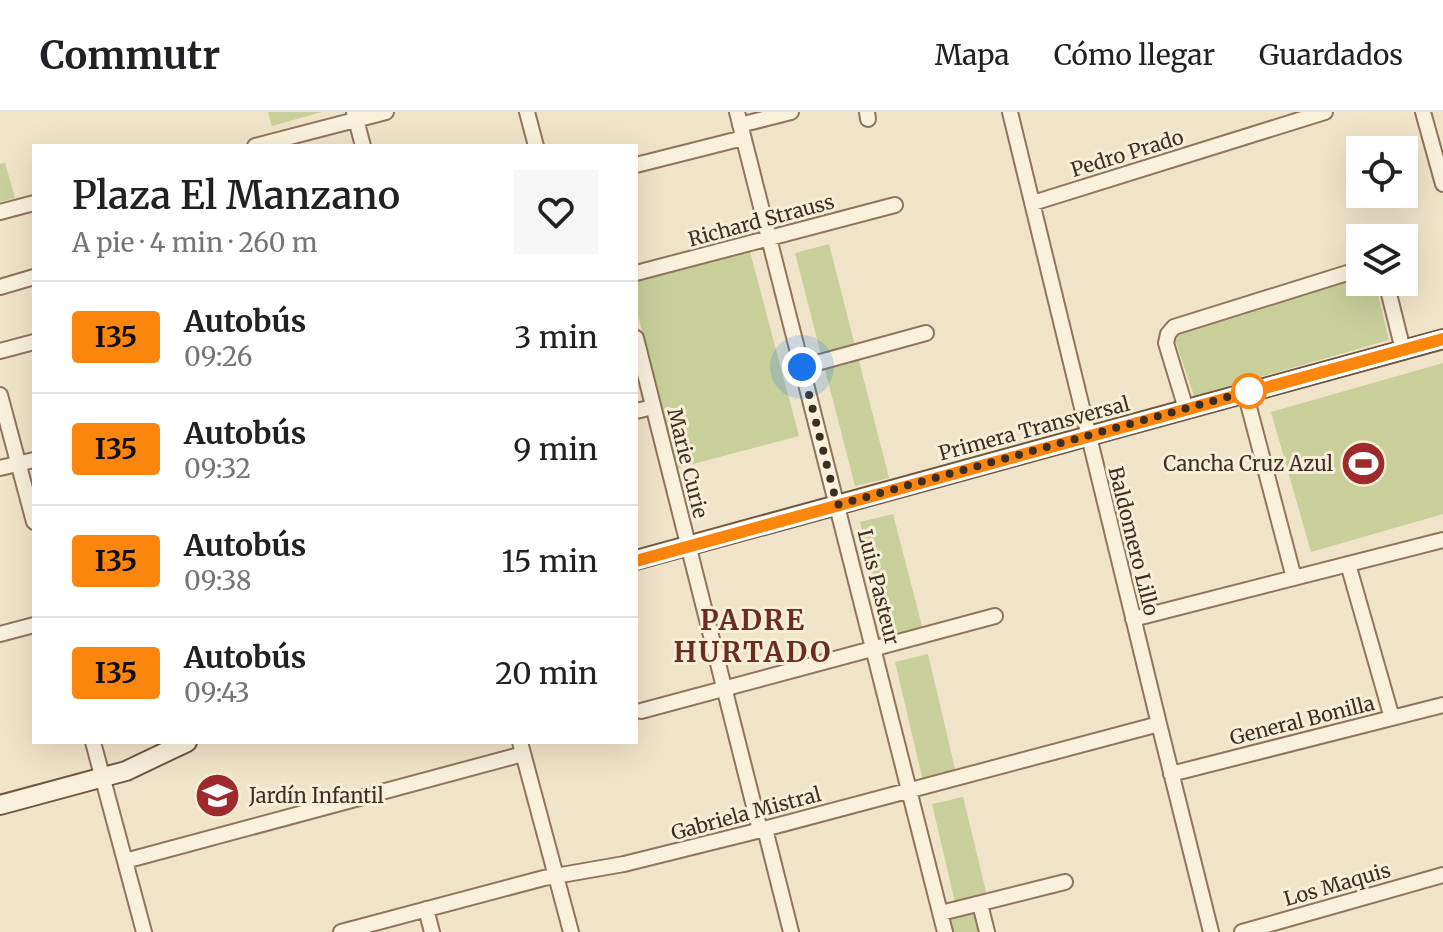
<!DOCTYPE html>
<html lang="es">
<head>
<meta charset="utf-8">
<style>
	body { margin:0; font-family:Merriweather,serif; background:#f6f6f6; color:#202124; height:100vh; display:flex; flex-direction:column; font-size:30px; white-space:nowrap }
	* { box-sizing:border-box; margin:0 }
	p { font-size:26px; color:#757577 }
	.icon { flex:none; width:44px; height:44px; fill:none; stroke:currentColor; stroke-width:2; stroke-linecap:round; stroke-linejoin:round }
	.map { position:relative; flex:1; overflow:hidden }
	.sheet { position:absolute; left:32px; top:32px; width:606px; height:600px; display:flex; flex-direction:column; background:#fff; border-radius:0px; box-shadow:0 8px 32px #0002 }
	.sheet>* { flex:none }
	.badge { padding:0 16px; border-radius:6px; font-size:28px; line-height:52px }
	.fabs { position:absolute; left:1346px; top:24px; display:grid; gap:16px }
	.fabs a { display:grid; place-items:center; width:72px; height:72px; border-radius:0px; background:#fff; box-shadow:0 8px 32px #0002; font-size:40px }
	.you { position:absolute; width:40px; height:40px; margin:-20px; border:6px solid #fff; border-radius:50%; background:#1a73e8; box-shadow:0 0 0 12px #1a73e833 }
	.map>.badge { position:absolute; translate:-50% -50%; box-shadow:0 0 0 4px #fff }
	.round { display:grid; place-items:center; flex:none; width:84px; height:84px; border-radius:0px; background:#f6f6f6 }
	.overview { display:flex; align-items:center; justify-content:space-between; height:136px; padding:0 40px }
	h1 { font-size:38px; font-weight:600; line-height:60px }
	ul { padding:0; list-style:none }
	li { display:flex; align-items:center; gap:24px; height:112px; padding:0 40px; border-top:2px solid #e0e0e0 }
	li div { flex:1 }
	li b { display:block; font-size:30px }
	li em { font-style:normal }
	li .badge { min-width:88px; font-weight:700; text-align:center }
	header { display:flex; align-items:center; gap:48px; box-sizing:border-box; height:112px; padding:0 40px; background:#fff; border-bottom:2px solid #e0e0e0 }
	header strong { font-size:38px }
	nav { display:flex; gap:44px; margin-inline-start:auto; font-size:28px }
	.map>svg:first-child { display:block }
	.green { fill:#c9cf9b }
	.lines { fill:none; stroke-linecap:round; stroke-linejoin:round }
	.minor-casing { stroke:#8d765c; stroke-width:18 }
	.secondary-casing { stroke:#6f573f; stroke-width:22 }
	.minor { stroke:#faf1dc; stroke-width:14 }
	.secondary { stroke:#faf1dc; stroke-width:18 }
	.line-casing { stroke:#fff; stroke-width:18 }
	.line { stroke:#fc850d; stroke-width:12 }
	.walk { stroke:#3d2e20; stroke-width:8; stroke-dasharray:0 14.4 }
	.stop-dot { fill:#fff; stroke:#fc850d; stroke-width:4 }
	.labels { text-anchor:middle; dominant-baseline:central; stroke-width:6; stroke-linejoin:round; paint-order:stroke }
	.street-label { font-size:20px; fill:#3d2e20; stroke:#f7eed8 }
	.poi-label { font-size:20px; fill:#3d2e20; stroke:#f7eed8; text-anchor:end }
	.district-label { font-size:28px; font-weight:bold; letter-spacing:2px; fill:#6b2e1e; stroke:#f7eed8 }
</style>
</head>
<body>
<header>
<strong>Commutr</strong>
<nav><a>Mapa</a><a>Cómo llegar</a><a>Guardados</a></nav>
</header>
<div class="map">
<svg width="1443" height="820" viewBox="0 0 1443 820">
	<rect width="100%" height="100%" fill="#f0e4c8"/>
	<!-- green -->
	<path class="green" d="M 268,0 L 322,0 L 272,14 Z
		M 5,51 L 15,86 L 0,90 L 0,52 Z
		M 829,132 L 889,366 L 855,374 L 795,141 Z
		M 750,140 L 799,324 L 678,356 L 636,196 L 636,169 Z
		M 1360,165 L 1360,170 L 1375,170 L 1389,228 L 1194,284 L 1175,228 L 1182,218 Z
		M 1443,251 L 1443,402 L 1311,440 L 1271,300 Z
		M 893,402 L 923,518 L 889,526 L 860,410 Z
		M 928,542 L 956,661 L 923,669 L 895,550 Z
		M 963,685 L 989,792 L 957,799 L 932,692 Z
		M 976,798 L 981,820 L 951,820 L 949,804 Z"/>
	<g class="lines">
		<defs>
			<path id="minor" d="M 354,0 L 363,34
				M 527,0 L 536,34
				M 737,0 L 945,820
				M 867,0 L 868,7
				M 1010,0 L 1159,612 L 1211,820
				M 1423,0 L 1443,72
				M 740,13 L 791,0
				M 255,34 L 386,0
				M 636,53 L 743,26
				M 1033,91 L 1325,0
				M 0,100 L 34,91
				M 636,161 L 895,93
				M 1386,170 L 1403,238
				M 0,175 L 34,165
				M 636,226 L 760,718
				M 0,239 L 34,230
				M 802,255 L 926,221
				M 1245,280 L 1294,466
				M 0,283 L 34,410
				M 1186,297 L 1166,231 L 1168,222 L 1174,215 L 1360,157
				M 636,299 L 653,295
				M 0,356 L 34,348
				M 1348,452 L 1392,606
				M 1133,507 L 1443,428
				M 0,522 L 34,513
				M 641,599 L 995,504
				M 93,630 L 144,820
				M 520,630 L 571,820
				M 1171,662 L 1443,593
				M 765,717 L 791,820
				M 125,749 L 523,642
				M 980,792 L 987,820
				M 426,797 L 432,820
				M 941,801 L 1065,770
				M 341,820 L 544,766 L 624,752 L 753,720 L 1159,612
				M 1242,820 L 1443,763"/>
			<path id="secondary" d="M 636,448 L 1443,227
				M 0,693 L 126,659 L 187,630"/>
		</defs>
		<!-- minor casing -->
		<use href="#minor" class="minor-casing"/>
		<!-- secondary casing -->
		<use href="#secondary" class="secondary-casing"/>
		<!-- minor -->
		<use href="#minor" class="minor"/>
		<!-- secondary -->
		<use href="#secondary" class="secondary"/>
	</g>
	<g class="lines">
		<defs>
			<path id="line" d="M 636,449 L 1443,227"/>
		</defs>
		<!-- line casing -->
		<use href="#line" class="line-casing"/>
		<!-- line -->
		<use href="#line" class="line"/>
		<!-- walk -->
		<path class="walk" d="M 802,255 L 837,393 L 1249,279"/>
	</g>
	<!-- icons -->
	<defs>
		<symbol id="stadium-disc" viewBox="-11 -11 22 22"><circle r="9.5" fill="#9e2a2b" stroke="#f7eed8"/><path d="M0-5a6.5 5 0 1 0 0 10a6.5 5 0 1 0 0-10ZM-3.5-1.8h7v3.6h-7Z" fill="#fff"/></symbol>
		<symbol id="school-disc" viewBox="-11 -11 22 22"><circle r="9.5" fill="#9e2a2b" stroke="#f7eed8"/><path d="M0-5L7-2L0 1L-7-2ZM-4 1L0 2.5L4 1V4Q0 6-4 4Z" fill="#fff"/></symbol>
	</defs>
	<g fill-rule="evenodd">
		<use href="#stadium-disc" x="1338" y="326" width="51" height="51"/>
		<use href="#school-disc" x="192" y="658" width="51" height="51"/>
	</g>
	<!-- markers -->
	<circle class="stop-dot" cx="1249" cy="279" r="16"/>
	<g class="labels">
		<!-- street labels -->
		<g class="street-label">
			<text transform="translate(1127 41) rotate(-17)">Pedro Prado</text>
			<text transform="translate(761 108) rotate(-15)">Richard Strauss</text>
			<text transform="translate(1034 316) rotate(-15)">Primera Transversal</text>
			<text transform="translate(688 351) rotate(76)">Marie Curie</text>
			<text transform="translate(1134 429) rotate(76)">Baldomero Lillo</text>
			<text transform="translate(879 475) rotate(76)">Luis Pasteur</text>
			<text transform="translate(1302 608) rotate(-14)">General Bonilla</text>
			<text transform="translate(746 701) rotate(-15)">Gabriela Mistral</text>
			<text transform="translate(1337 772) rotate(-16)">Los Maquis</text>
		</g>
		<!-- poi labels -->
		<g class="poi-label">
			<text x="1333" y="351">Cancha Cruz Azul</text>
			<text x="249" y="683" text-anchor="start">Jardín Infantil</text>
		</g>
		<!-- district labels -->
		<g class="district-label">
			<text x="753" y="508">PADRE<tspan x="753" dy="32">HURTADO</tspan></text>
		</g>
	</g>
</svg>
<div class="fabs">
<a><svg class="icon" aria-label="locate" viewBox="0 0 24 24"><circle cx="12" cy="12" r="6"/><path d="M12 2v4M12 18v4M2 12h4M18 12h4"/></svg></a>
<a><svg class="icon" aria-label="layers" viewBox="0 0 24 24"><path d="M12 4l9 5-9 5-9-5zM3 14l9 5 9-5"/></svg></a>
</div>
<div class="you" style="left:802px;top:255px"></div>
<section class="sheet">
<div class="overview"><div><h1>Plaza El Manzano</h1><p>A pie · 4 min · 260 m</p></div><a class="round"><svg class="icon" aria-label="heart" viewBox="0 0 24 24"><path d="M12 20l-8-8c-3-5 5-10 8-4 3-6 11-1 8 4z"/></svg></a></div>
<ul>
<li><span class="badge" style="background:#fc850d;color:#111">I35</span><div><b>Autobús</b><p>09:26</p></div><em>3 min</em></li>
<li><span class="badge" style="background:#fc850d;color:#111">I35</span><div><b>Autobús</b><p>09:32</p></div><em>9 min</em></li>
<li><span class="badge" style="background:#fc850d;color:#111">I35</span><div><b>Autobús</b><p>09:38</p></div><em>15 min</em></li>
<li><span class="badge" style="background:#fc850d;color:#111">I35</span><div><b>Autobús</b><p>09:43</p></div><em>20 min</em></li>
</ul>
</section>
</div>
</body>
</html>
